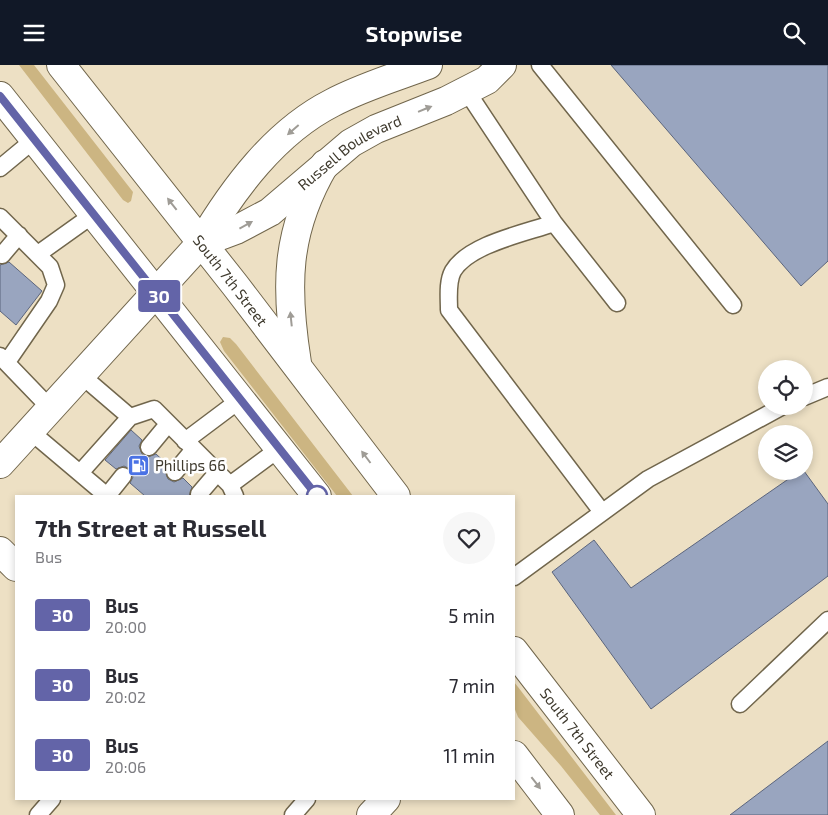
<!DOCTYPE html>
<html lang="en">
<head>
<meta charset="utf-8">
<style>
	body { margin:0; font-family:"Exo 2",sans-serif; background:#f7f7f7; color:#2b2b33; height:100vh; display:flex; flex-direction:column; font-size:19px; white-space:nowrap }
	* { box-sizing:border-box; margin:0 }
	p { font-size:16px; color:#7c7c81 }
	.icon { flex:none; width:28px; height:28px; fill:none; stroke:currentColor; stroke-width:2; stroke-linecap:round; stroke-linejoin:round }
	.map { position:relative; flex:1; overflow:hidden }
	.drawer { position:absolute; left:15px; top:430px; width:500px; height:305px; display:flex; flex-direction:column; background:#fff; border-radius:0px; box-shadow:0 2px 8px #0003 }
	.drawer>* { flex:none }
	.badge { padding:0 10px; border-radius:4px; font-size:18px; line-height:32px }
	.controls { position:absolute; left:758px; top:295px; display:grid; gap:10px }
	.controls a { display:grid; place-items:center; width:55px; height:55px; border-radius:50%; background:#fff; box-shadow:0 2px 8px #0003; font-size:25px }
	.map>.badge { position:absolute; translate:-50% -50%; box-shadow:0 0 0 2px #fff }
	.round { display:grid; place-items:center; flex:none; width:52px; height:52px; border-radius:26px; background:#f7f7f7 }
	.overview { display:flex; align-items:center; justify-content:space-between; height:85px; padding:0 20px }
	h1 { font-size:24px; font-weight:700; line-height:38px }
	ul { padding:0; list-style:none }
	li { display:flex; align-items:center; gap:15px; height:70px; padding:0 20px }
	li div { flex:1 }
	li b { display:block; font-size:19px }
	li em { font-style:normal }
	li .badge { min-width:55px; font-weight:700; text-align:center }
	header { display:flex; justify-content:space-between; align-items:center; height:65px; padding:0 20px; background:#111827; color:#fff; font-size:22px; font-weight:700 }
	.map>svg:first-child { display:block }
	.green { fill:#ccb582 }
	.building { fill:#99a5bf; stroke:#5b657d }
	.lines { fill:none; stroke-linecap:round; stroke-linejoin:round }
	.service-casing { stroke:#71664c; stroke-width:19 }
	.minor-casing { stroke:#71664c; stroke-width:30 }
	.secondary-casing { stroke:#71664c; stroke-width:30 }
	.primary-casing { stroke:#71664c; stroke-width:30 }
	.service { stroke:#fff; stroke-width:16 }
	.minor { stroke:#fff; stroke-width:28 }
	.secondary { stroke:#fff; stroke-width:28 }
	.primary { stroke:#fff; stroke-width:28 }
	.oneway { fill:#9f9c96 }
	.line-casing { stroke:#fff; stroke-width:11 }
	.line { stroke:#6364a8; stroke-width:8 }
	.stop-dot { fill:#fff; stroke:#6364a8; stroke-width:2.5 }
	.labels { text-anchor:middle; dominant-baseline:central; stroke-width:5; stroke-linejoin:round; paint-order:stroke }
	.street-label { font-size:15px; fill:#3f3a2e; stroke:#fff }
	.poi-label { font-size:15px; fill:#3f3a2e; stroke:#fff; text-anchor:start }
</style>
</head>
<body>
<header><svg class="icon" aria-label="menu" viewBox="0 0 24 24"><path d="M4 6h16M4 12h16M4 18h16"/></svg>Stopwise<svg class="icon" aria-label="search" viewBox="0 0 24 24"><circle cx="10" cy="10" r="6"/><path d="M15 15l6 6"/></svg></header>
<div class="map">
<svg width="828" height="750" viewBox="0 0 828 750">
	<rect width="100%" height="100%" fill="#ede0c4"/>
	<!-- green -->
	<path class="green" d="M 19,0 L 34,0 L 133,127 L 131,136 L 128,138 L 123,135 Z
		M 223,272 L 230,273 L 236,279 L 353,431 L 337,431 L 224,286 L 220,277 Z
		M 514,617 L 518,622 L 616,750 L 600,750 L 561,701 L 518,652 L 514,642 Z"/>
	<!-- building -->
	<path class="building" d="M 611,0 L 828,0 L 828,196 L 801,221 Z
		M 9,197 L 42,226 L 16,260 L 0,246 L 0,200 Z
		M 131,365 L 142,375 L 139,381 L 142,389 L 148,392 L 156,389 L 168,400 L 165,406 L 168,414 L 174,417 L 183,413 L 192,422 L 189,431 L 145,431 L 130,418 L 133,412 L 130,404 L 124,401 L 116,404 L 105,395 Z
		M 800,406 L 804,406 L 828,439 L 828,511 L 651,644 L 552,507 L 594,475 L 631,523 Z
		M 828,676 L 828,750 L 730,750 Z"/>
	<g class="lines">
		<defs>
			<path id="service" d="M 540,0 L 733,240
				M 466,25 L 554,158 C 526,168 469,179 453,206 C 447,217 449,233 449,245 L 602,447
				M 0,103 L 35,74
				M 0,152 L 50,202 L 56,220 L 49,236 L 7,297
				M 554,158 L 617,238
				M 38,189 L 94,149
				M 2,190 L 19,170
				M 0,291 L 51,344
				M 81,310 L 130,352 L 154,344 L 230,420 L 235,431
				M 804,332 L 828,322
				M 30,366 L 107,431
				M 185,376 L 241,334
				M 149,382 L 168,359
				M 175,407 L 194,384
				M 80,408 L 130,352
				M 230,420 L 280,383
				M 199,429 L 217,408
				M 107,431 L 123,411
				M 514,512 L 648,414 L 783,341
				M 740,639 L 828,555
				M 38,750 L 52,734
				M 293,750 L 307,734"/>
			<g id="minor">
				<path id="s1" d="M 201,178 L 236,165 L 270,147 L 351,78 L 376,64 L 446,36 L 487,15 L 502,0"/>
				<path d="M 201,178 C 233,124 275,67 332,38 C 362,22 396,12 428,0"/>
				<path d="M 0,486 L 16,502"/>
				<path d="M 371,750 L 386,734"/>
			</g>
			<path id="secondary" d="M 0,399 L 201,178"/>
			<g id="primary">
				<path id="s2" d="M 61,0 L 235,220 L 396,431"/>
				<path d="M 0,31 L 317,431"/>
				<path d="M 297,298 C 285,222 285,167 325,99"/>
				<path id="s3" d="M 514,586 L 641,750"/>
				<path d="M 514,690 L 560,750"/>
			</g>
		</defs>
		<!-- service casing -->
		<use href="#service" class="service-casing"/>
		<!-- minor casing -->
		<use href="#minor" class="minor-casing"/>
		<!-- secondary casing -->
		<use href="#secondary" class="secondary-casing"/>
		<!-- primary casing -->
		<use href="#primary" class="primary-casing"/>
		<!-- service -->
		<use href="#service" class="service"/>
		<!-- minor -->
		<use href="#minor" class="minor"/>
		<!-- secondary -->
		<use href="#secondary" class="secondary"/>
		<!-- primary -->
		<use href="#primary" class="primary"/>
	</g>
	<!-- one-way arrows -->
	<defs><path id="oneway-solid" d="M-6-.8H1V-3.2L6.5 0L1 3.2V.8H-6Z" transform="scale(1.25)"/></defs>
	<g class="oneway">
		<use href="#oneway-solid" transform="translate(425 44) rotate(-22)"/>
		<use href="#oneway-solid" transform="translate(293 65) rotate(139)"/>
		<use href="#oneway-solid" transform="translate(172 139) rotate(-128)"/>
		<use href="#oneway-solid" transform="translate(246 160) rotate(-29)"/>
		<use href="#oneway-solid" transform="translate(291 254) rotate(-96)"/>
		<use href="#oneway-solid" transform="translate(366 392) rotate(-127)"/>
		<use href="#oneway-solid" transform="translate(536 718) rotate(52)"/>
	</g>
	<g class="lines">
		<defs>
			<path id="line" d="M 0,31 L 317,431"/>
		</defs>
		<!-- line casing -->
		<use href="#line" class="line-casing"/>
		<!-- line -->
		<use href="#line" class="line"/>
	</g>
	<!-- icons -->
	<defs>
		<symbol id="fuel-square" viewBox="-11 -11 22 22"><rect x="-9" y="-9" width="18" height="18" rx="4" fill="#4a72e5" stroke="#fff"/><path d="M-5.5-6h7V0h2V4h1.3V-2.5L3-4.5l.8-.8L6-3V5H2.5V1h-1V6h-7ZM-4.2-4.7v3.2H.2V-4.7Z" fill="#fff"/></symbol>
	</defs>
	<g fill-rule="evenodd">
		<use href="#fuel-square" x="126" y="388" width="25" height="25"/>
	</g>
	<!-- markers -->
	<circle class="stop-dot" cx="317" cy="431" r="10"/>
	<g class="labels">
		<!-- street labels -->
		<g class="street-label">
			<text stroke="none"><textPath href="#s1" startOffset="176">Russell Boulevard</textPath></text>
			<text stroke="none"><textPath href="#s2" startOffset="274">South 7th Street</textPath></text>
			<text stroke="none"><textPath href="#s3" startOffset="104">South 7th Street</textPath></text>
		</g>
		<!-- poi labels -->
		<g class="poi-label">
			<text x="155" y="400">Phillips 66</text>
		</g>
	</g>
</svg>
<div class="controls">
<a><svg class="icon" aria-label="locate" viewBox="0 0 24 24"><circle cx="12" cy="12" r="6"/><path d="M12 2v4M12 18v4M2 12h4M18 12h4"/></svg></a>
<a><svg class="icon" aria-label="layers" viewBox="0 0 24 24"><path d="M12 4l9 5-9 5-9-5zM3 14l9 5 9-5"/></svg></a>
</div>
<b class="badge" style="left:159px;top:231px;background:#6364a8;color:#fff">30</b>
<section class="drawer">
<div class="overview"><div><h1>7th Street at Russell</h1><p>Bus</p></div><a class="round"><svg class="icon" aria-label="heart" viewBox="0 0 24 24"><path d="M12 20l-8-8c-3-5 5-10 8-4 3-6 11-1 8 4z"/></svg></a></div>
<ul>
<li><span class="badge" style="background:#6364a8;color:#fff">30</span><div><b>Bus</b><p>20:00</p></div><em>5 min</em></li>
<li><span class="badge" style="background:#6364a8;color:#fff">30</span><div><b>Bus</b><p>20:02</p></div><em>7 min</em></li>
<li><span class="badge" style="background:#6364a8;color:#fff">30</span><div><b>Bus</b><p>20:06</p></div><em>11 min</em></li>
</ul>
</section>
</div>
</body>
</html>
